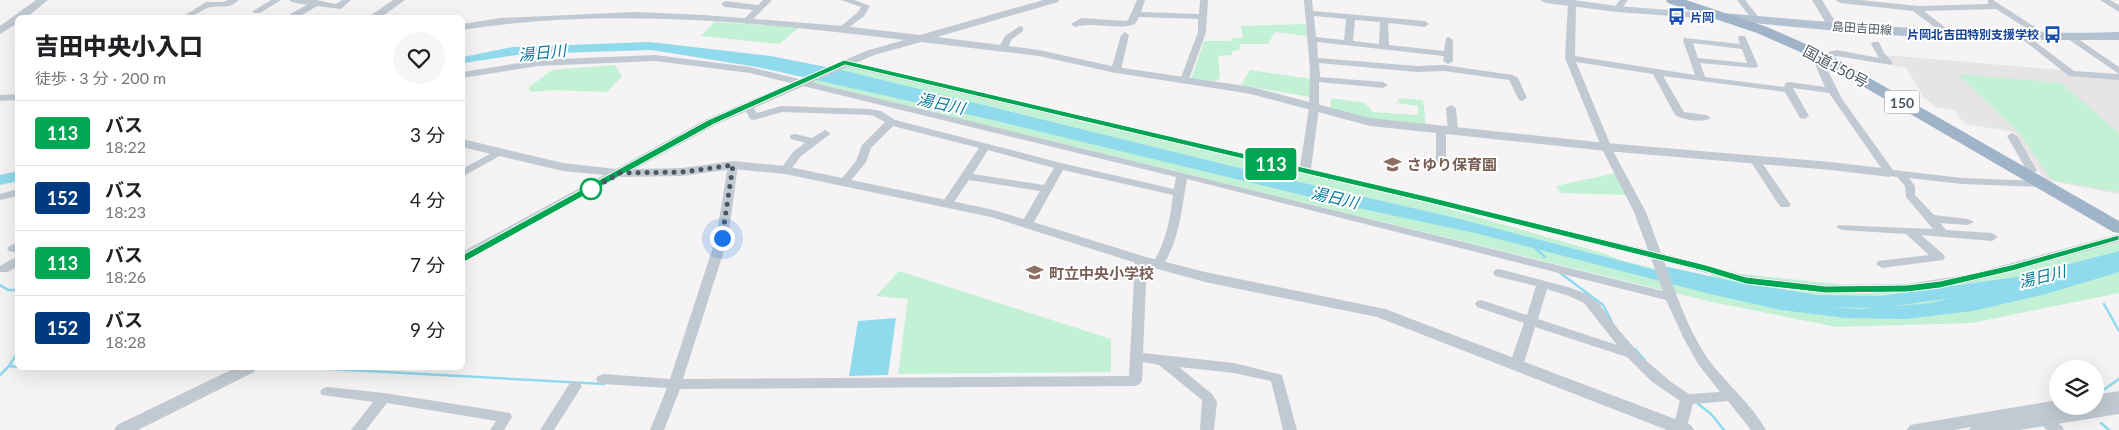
<!DOCTYPE html>
<html lang="ja">
<head>
<meta charset="utf-8">
<style>
	body { margin:0; font-family:Lato,"Noto Sans JP",sans-serif; background:#f6f6f6; color:#202124; height:100vh; display:flex; flex-direction:column; font-size:19px; white-space:nowrap }
	* { box-sizing:border-box; margin:0 }
	p { font-size:16px; color:#757577 }
	.icon { flex:none; width:28px; height:28px; fill:none; stroke:currentColor; stroke-width:2; stroke-linecap:round; stroke-linejoin:round }
	.map { position:relative; flex:1; overflow:hidden }
	.sheet { position:absolute; left:15px; top:15px; width:450px; height:355px; display:flex; flex-direction:column; background:#fff; border-radius:8px; box-shadow:0 5px 20px #0002 }
	.sheet>* { flex:none }
	.badge { padding:0 10px; border-radius:4px; font-size:18px; line-height:32px }
	.tools { position:absolute; left:2049px; top:360px; display:grid; gap:10px }
	.tools a { display:grid; place-items:center; width:55px; height:55px; border-radius:50%; background:#fff; box-shadow:0 5px 20px #0002; font-size:25px }
	.you { position:absolute; width:25px; height:25px; margin:-12px; border:4px solid #fff; border-radius:50%; background:#1a73e8; box-shadow:0 0 0 8px #1a73e833 }
	.map>.badge { position:absolute; translate:-50% -50%; box-shadow:0 0 0 2px #fff }
	.round { display:grid; place-items:center; flex:none; width:52px; height:52px; border-radius:26px; background:#f6f6f6 }
	.summary { display:flex; align-items:center; justify-content:space-between; height:85px; padding:0 20px }
	h1 { font-size:24px; font-weight:800; line-height:38px }
	ul { padding:0; list-style:none }
	li { display:flex; align-items:center; gap:15px; height:65px; padding:0 20px; border-top:1px solid #e0e0e0 }
	li div { flex:1 }
	li b { display:block; font-size:19px }
	li em { font-style:normal }
	li .badge { min-width:55px; font-weight:700; text-align:center }
	.map>svg:first-child { display:block }
	.education { fill:#e6e4e5 }
	.green { fill:#c3f1d5 }
	.water { fill:#90daee }
	.lines { fill:none; stroke-linecap:round; stroke-linejoin:round }
	.stream { stroke:#90daee; stroke-width:2.5 }
	.river { fill:#90daee; fill-rule:evenodd }
	.minor { fill:#c1cad2; fill-rule:evenodd }
	.tertiary { fill:#c1cad2; fill-rule:evenodd }
	.secondary { fill:#c1cbd6; fill-rule:evenodd }
	.primary { fill:#b3c2d1; fill-rule:evenodd }
	.trunk { fill:#9fb4c9; fill-rule:evenodd }
	.line { fill:#00a651; stroke:#fff }
	.walk { stroke:#4a5661; stroke-width:5; stroke-dasharray:0 9 }
	.stop-dot { fill:#fff; stroke:#00a651; stroke-width:2.5 }
	.labels { text-anchor:middle; dominant-baseline:central; stroke-width:4; stroke-linejoin:round; paint-order:stroke }
	.far-transit-label { font-size:12px; font-weight:bold; fill:#164399; stroke:#fff; text-anchor:start }
	.far-street-label { font-size:12px; fill:#4a5661; stroke:#fff }
	.shield { fill:#fff; stroke:#808990; stroke-width:1 }
	.shield-label { font-size:14px; font-weight:bold; fill:#4a5661 }
	.street-label { font-size:15px; fill:#4a5661; stroke:#fff }
	.education-label { font-size:15px; font-weight:bold; fill:#785e54; stroke:#fff; text-anchor:start }
	.water-label { font-size:16px; font-style:italic; fill:#0c7c9b; stroke:#fff }
</style>
</head>
<body>
<div class="map">
<svg width="2119" height="430" viewBox="0 0 2119 430">
	<rect width="100%" height="100%" fill="#f5f3f3"/>
	<!-- education -->
	<path class="education" d="M 1884,55 L 2062,70 L 2119,79 L 2119,194 L 2045,180 L 2014,132 L 1965,124 L 1954,110 L 1936,107 L 1924,97 L 1906,68 L 1895,66 Z"/>
	<!-- green -->
	<path class="green" d="M 714,22 L 800,27 L 779,44 L 701,36 Z
		M 1305,24 L 1308,36 L 1275,32 L 1268,44 L 1240,44 L 1239,50 L 1232,51 L 1232,55 L 1218,56 L 1220,77 L 1217,81 L 1191,80 L 1204,41 L 1231,41 L 1232,38 L 1243,38 L 1241,26 Z
		M 615,65 L 622,76 L 607,92 L 554,90 L 531,92 L 528,88 L 552,70 Z
		M 846,66 L 1432,204 L 1599,252 L 1624,261 L 1709,282 L 1713,271 L 1865,287 L 1957,280 L 2119,243 L 2119,293 L 1972,323 L 1837,327 L 1712,302 L 810,82 Z
		M 1250,70 L 1312,79 L 1310,97 L 1241,85 Z
		M 1958,74 L 2061,83 L 2119,133 L 2119,192 L 2052,180 L 2019,133 Z
		M 1331,98 L 1365,103 L 1373,112 L 1418,115 L 1418,106 L 1396,103 L 1400,98 L 1423,100 L 1426,126 L 1388,123 L 1330,110 Z
		M 1616,173 L 1627,195 L 1561,193 L 1556,186 Z
		M 899,271 L 1111,339 L 1111,372 L 898,374 L 908,299 L 876,296 Z"/>
	<!-- water -->
	<path class="water" d="M 650,42 L 771,56 L 846,71 L 1239,168 L 1460,219 L 1767,299 L 1811,306 L 1863,309 L 1931,303 L 2119,257 L 2119,272 L 2046,294 L 1973,311 L 1905,319 L 1846,318 L 1781,310 L 1710,294 L 1479,234 L 1335,203 L 963,113 L 757,67 L 652,50 L 524,54 L 463,63 L 463,57 L 513,47 Z
		M 896,318 L 888,375 L 849,376 L 858,321 Z"/>
	<g class="lines">
		<!-- stream -->
		<path class="stream" d="M 1535,248 L 1545,257
			M 1559,272 L 1603,305 L 1612,322
			M 0,285 L 8,290 L 18,290
			M 2104,304 L 2119,331
			M 1635,349 L 1645,360
			M 9,366 L 18,367
			M 58,368 L 198,368
			M 212,368 L 225,368
			M 263,368 L 294,368
			M 312,368 L 604,384
			M 0,375 L 9,366 L 18,352
			M 2105,389 L 2119,379
			M 1697,403 L 1711,414 L 1724,430
			M 2101,423 L 2109,430"/>
		<!-- river -->
		<path class="river" d="M 18,171 L 18,181 L 0,185 L 0,175 Z
			M 2119,251 L 2119,261 L 2024,288 L 1880,308 L 1818,307 L 1741,295 L 1658,276 L 1655,272 L 1658,268 L 1664,266 L 1741,283 L 1818,295 L 1880,296 L 2024,276 Z"/>
		<!-- minor -->
		<path class="minor" d="M 228,0 L 239,0 C 228,10 224,5 212,7 C 200,8 198,18 181,18 L 206,2 L 224,2 Z
			M 271,0 L 281,0 L 260,13 L 254,13 L 253,11 Z
			M 290,0 L 316,0 L 336,4 L 342,0 L 351,0 L 341,9 L 317,6 L 297,18 L 290,18 L 290,14 L 307,5 L 291,2 Z
			M 763,0 L 772,0 L 749,23 L 746,24 L 742,21 L 753,10 L 725,7 L 721,4 L 725,1 L 758,5 Z
			M 841,0 L 854,0 L 870,6 L 864,16 L 843,32 L 840,31 L 840,27 L 858,12 L 861,7 Z
			M 1137,0 L 1145,0 L 1141,12 L 1199,14 L 1200,0 L 1208,0 L 1206,32 L 1188,82 L 1182,82 L 1180,80 L 1198,32 L 1198,19 L 1139,17 L 1135,24 C 1117,31 1095,21 1075,27 L 1071,24 L 1081,18 L 1126,21 L 1128,20 Z
			M 1304,0 L 1312,0 L 1313,11 L 1425,21 L 1429,24 L 1425,27 L 1388,23 L 1389,45 L 1444,51 L 1446,38 L 1449,37 L 1453,40 L 1453,61 L 1448,64 L 1443,61 L 1444,56 L 1317,42 L 1318,58 L 1417,66 L 1444,65 L 1513,75 L 1518,78 L 1527,98 L 1522,101 L 1519,100 L 1509,80 L 1444,71 L 1417,72 L 1319,63 L 1320,77 L 1383,82 L 1388,85 L 1383,88 L 1319,82 L 1319,108 L 1311,169 L 1648,250 L 1634,212 L 1603,151 L 1565,58 L 1568,3 L 1572,0 L 1576,3 L 1575,56 L 1695,75 L 1683,40 L 1684,38 L 1740,44 L 1738,38 L 1739,36 L 1745,36 L 1758,66 L 1756,68 L 1700,63 L 1705,77 L 1784,87 L 1786,83 L 1789,82 L 1825,87 L 1810,53 L 1812,51 L 1818,51 L 1820,54 L 1837,50 L 1879,58 L 1871,44 L 1873,42 L 1879,42 L 1884,53 L 1893,63 L 1891,65 L 1837,56 L 1822,59 L 1842,99 L 1893,170 L 1962,178 L 2042,181 L 2047,184 L 2042,187 L 1962,184 L 1909,178 L 1915,186 L 1915,195 L 1934,215 L 1968,219 L 1974,222 L 1968,225 L 1940,223 L 1946,230 L 1992,233 L 1998,237 L 1992,241 L 1921,235 L 1943,254 L 1945,257 L 1943,260 L 1882,268 L 1876,264 L 1878,261 L 1929,255 L 1906,234 L 1842,230 L 1836,227 L 1838,225 L 1933,229 L 1906,197 L 1905,186 L 1897,177 L 1886,175 L 1829,93 L 1793,88 L 1809,116 L 1804,119 L 1800,118 L 1785,92 L 1663,76 L 1684,112 L 1706,115 L 1711,118 C 1704,123 1682,120 1675,115 L 1653,74 L 1576,62 L 1613,151 L 1646,212 L 1661,253 L 1747,276 L 1826,285 L 1907,284 L 1971,274 L 2119,234 L 2119,242 L 1971,282 L 1907,292 L 1826,293 L 1746,284 L 1664,261 C 1676,294 1688,330 1708,359 C 1725,382 1752,405 1766,430 L 1751,430 L 1728,401 L 1693,404 L 1686,430 L 1674,430 L 1673,428 L 1680,401 L 1651,381 L 1627,357 L 1535,327 L 1523,366 L 1521,369 L 1511,369 L 1509,366 L 1524,323 L 1477,307 L 1475,304 L 1477,301 L 1481,300 L 1527,315 L 1536,286 L 1495,276 L 1493,273 L 1495,270 L 1499,269 L 1568,287 L 1587,294 L 1600,305 L 1618,329 L 1642,357 L 1671,382 L 1689,394 L 1720,392 L 1698,364 L 1683,337 L 1666,300 L 1187,179 C 1181,211 1180,239 1162,267 L 1158,268 L 1152,264 C 1166,243 1170,220 1173,195 L 1063,170 L 1033,224 L 1027,227 L 1021,224 L 1040,191 L 969,180 L 952,205 L 948,206 L 942,203 L 979,148 L 893,126 L 871,148 L 866,162 L 848,184 L 844,185 L 839,182 L 856,161 L 862,145 L 885,122 L 874,116 L 869,115 L 782,112 L 754,120 L 750,119 L 743,106 L 745,104 L 751,104 L 757,113 L 781,106 L 869,109 L 881,111 L 895,120 L 1061,163 L 1174,189 L 1176,177 L 750,73 L 655,61 L 538,66 L 462,78 L 462,72 L 538,60 L 655,55 L 750,67 L 1663,291 L 1651,258 L 1430,203 L 844,66 L 839,63 L 844,60 L 1300,167 L 1309,108 L 1310,70 ZM 1314,16 L 1346,19 L 1344,40 L 1316,37 ZM 1355,20 L 1380,22 L 1379,44 L 1353,41 ZM 1693,43 L 1742,49 L 1747,63 L 1698,58 ZM 988,150 L 1054,168 L 1044,185 L 973,174 ZM 1547,289 L 1569,296 L 1584,303 L 1617,345 L 1538,319 Z
			M 1620,0 L 1628,0 L 1620,11 L 1614,11 L 1613,9 Z
			M 1737,0 L 1745,0 L 1761,20 L 1760,22 L 1754,22 Z
			M 1836,0 L 1861,0 L 1918,6 L 1988,4 L 1988,0 L 1993,0 L 2052,38 L 2051,40 L 2045,40 L 1996,9 L 1924,11 L 1951,32 L 1951,36 L 1948,37 L 1913,11 L 1840,3 Z
			M 2100,0 L 2110,0 L 2119,5 L 2119,12 Z
			M 1020,26 L 1023,27 L 1023,31 L 1012,39 L 1006,51 L 1000,51 L 998,49 L 1005,36 Z
			M 1125,32 L 1129,35 L 1121,70 L 1116,73 L 1113,72 L 1111,70 L 1121,35 Z
			M 2025,34 L 2074,71 L 2119,74 L 2119,80 L 2069,76 L 2022,39 L 2021,37 Z
			M 2071,34 L 2119,67 L 2119,74 L 2068,39 L 2067,37 Z
			M 18,94 L 18,100 L 0,101 L 0,95 Z
			M 1451,105 L 1456,108 L 1458,131 L 1453,134 L 1448,131 L 1446,108 Z
			M 1441,127 L 1446,130 L 1446,163 L 1441,166 L 1436,163 L 1436,130 Z
			M 825,130 L 830,133 L 829,135 L 801,156 L 789,172 L 781,172 L 780,170 L 793,152 L 805,143 L 791,139 L 790,137 L 791,135 L 795,134 L 812,138 Z
			M 2012,133 L 2017,136 L 2037,170 L 2036,172 L 2020,174 L 2015,171 L 2016,169 L 2025,167 L 2007,136 Z
			M 499,149 L 503,150 L 504,152 L 503,154 L 462,177 L 462,169 Z
			M 1754,156 L 1758,157 L 1791,205 L 1789,207 L 1781,207 L 1779,205 L 1749,159 Z
			M 733,162 L 738,165 L 728,238 L 683,379 L 1129,376 L 1135,260 L 1141,256 L 1147,260 L 1143,353 L 1234,363 L 1282,375 L 1297,430 L 1283,430 L 1271,381 L 1234,373 L 1179,367 L 1212,394 L 1217,402 L 1214,430 L 1200,430 L 1202,400 L 1159,365 L 1143,362 L 1142,381 L 1140,384 L 1135,386 L 680,389 L 664,430 L 650,430 L 667,388 L 603,384 L 598,382 L 596,379 L 598,376 L 603,374 L 670,379 L 716,238 L 728,165 Z
			M 18,189 L 18,196 L 0,200 L 0,194 Z
			M 13,244 L 18,245 L 18,253 L 9,251 L 7,248 Z
			M 18,256 L 18,266 L 8,272 L 0,272 L 0,266 Z
			M 575,381 L 580,383 L 582,386 L 554,430 L 540,430 L 570,383 Z
			M 327,387 L 384,393 L 505,412 L 510,413 L 512,417 L 504,430 L 490,430 L 496,421 L 387,403 L 366,430 L 351,430 L 373,402 L 322,395 L 320,392 L 322,389 Z
			M 2042,414 L 2062,426 L 2064,430 L 2047,430 L 2035,419 L 2037,415 Z"/>
		<!-- tertiary -->
		<path class="tertiary" d="M 36,0 L 48,0 L 26,18 L 18,18 L 18,23 L 0,34 L 0,26 Z
			M 393,0 L 405,0 L 380,18 L 367,18 Z
			M 1043,0 L 1059,0 L 1058,2 L 937,37 L 1039,50 L 1116,67 L 1252,87 L 1370,118 L 1606,143 L 1831,162 L 1890,169 L 1897,173 L 1890,177 L 1831,170 L 1606,151 L 1370,126 L 1251,94 L 1220,89 L 1116,73 L 1039,56 L 921,42 L 874,55 L 715,125 L 635,169 L 682,168 L 733,161 L 785,166 L 994,210 L 1146,257 L 1205,272 L 1385,309 L 1691,425 L 1694,430 L 1667,430 L 1377,317 L 1205,282 L 1136,263 L 991,217 L 785,174 L 733,169 L 682,176 L 620,177 L 462,262 L 462,252 L 604,175 L 563,171 L 462,147 L 462,139 L 563,163 L 616,169 L 707,119 L 866,51 L 904,40 C 760,22 607,7 462,30 L 462,24 L 500,18 L 634,12 L 704,15 L 843,26 L 920,35 Z
			M 1812,0 L 1822,0 L 1838,26 L 1837,28 L 1829,28 Z
			M 235,368 L 256,368 L 254,372 L 138,430 L 114,430 L 117,425 Z
			M 2119,391 L 2119,414 L 2019,430 L 1969,430 L 1971,427 L 1954,430 L 1907,430 L 1910,425 L 1916,424 L 2058,400 L 2058,406 L 2069,406 L 2067,410 L 2095,406 L 2095,395 Z"/>
		<!-- secondary -->
		<path class="secondary" d="M 1540,0 L 1573,0 L 1617,6 L 1724,14 L 1730,17 L 1724,20 L 1617,12 L 1546,3 Z"/>
		<!-- primary -->
		<path class="primary" d="M 1724,13 C 1856,25 1987,36 2119,32 L 2119,40 L 1971,40 L 1872,34 L 1719,20 L 1717,17 L 1719,14 Z"/>
		<!-- trunk -->
		<path class="trunk" d="M 1666,0 L 1686,0 L 1767,27 L 1826,53 L 2119,221 L 2119,233 L 2113,232 L 1816,59 L 1757,33 L 1668,3 Z"/>
	</g>
	<!-- line -->
	<path class="line" d="M 844,60 L 1430,197 L 1706,265 L 1746,277 L 1826,286 L 1907,285 L 1940,281 L 2011,265 L 2119,235 L 2119,240 L 2012,271 L 1940,288 L 1907,292 L 1826,293 L 1746,284 L 1704,271 L 1430,203 L 845,65 L 714,124 L 466,261 L 459,261 L 457,258 L 708,120 Z"/>
	<g class="lines">
		<!-- walk -->
		<path class="walk" d="M 591,189 L 590,190 L 620,173 L 682,172 L 733,165 L 722,238"/>
	</g>
	<!-- icons -->
	<defs>
		<symbol id="bus-bare" viewBox="-9 -9 18 18"><path d="M-5-6H5V4H4V6H2V4H-2V6H-4V4H-5ZM-3.5-4V0h7V-4ZM-3.5 1.2v1.5H-2V1.2ZM2 1.2v1.5H3.5V1.2Z" fill="#1a4fb4" stroke="#fff" stroke-width="2.5" paint-order="stroke"/></symbol>
		<symbol id="school-bare" viewBox="-9 -9 18 18"><path d="M0-5L7-2L0 1L-7-2ZM-4 1L0 2.5L4 1V4Q0 6-4 4Z" fill="#8d6e63" stroke="#fff" stroke-width="2.5" paint-order="stroke"/></symbol>
	</defs>
	<g fill-rule="evenodd">
		<use href="#bus-bare" x="1664" y="4" width="25" height="25"/>
		<use href="#bus-bare" x="2040" y="22" width="25" height="25"/>
		<use href="#school-bare" x="1380" y="152" width="25" height="25"/>
		<use href="#school-bare" x="1022" y="260" width="25" height="25"/>
	</g>
	<!-- markers -->
	<circle class="stop-dot" cx="591" cy="189" r="10"/>
	<g class="labels">
		<!-- far-transit labels -->
		<g class="far-transit-label">
			<text x="1690" y="17">片岡</text>
			<text x="2039" y="34" text-anchor="end">片岡北吉田特別支援学校</text>
		</g>
		<!-- far-street labels -->
		<g class="far-street-label">
			<text transform="translate(1862 28) rotate(4)">島田吉田線</text>
		</g>
		<!-- shield labels -->
		<rect class="shield" x="1884.5" y="90.5" width="35" height="23" rx="4"/>
		<g class="shield-label">
			<text x="1902" y="102">150</text>
		</g>
		<!-- street labels -->
		<g class="street-label">
			<text transform="translate(1836 66) rotate(28)">国道150号</text>
		</g>
		<!-- education labels -->
		<g class="education-label">
			<text x="1407" y="164">さゆり保育園</text>
			<text x="1049" y="273">町立中央小学校</text>
		</g>
		<!-- water labels -->
		<g class="water-label">
			<text transform="translate(542 52) rotate(-6)">湯日川</text>
			<text transform="translate(941 103) rotate(12)">湯日川</text>
			<text transform="translate(1335 197) rotate(13)">湯日川</text>
			<text transform="translate(2042 276) rotate(-14)">湯日川</text>
		</g>
	</g>
</svg>
<div class="tools">
<a><svg class="icon" aria-label="layers" viewBox="0 0 24 24"><path d="M12 4l9 5-9 5-9-5zM3 14l9 5 9-5"/></svg></a>
</div>
<div class="you" style="left:722px;top:238px"></div>
<b class="badge" style="left:1271px;top:164px;background:#00a651;color:#fff">113</b>
<section class="sheet">
<div class="summary"><div><h1>吉田中央小入口</h1><p>徒歩 · 3 分 · 200 m</p></div><a class="round"><svg class="icon" aria-label="heart" viewBox="0 0 24 24"><path d="M12 20l-8-8c-3-5 5-10 8-4 3-6 11-1 8 4z"/></svg></a></div>
<ul>
<li><span class="badge" style="background:#00a651;color:#fff">113</span><div><b>バス</b><p>18:22</p></div><em>3 分</em></li>
<li><span class="badge" style="background:#003b80;color:#fff">152</span><div><b>バス</b><p>18:23</p></div><em>4 分</em></li>
<li><span class="badge" style="background:#00a651;color:#fff">113</span><div><b>バス</b><p>18:26</p></div><em>7 分</em></li>
<li><span class="badge" style="background:#003b80;color:#fff">152</span><div><b>バス</b><p>18:28</p></div><em>9 分</em></li>
</ul>
</section>
</div>
</body>
</html>
